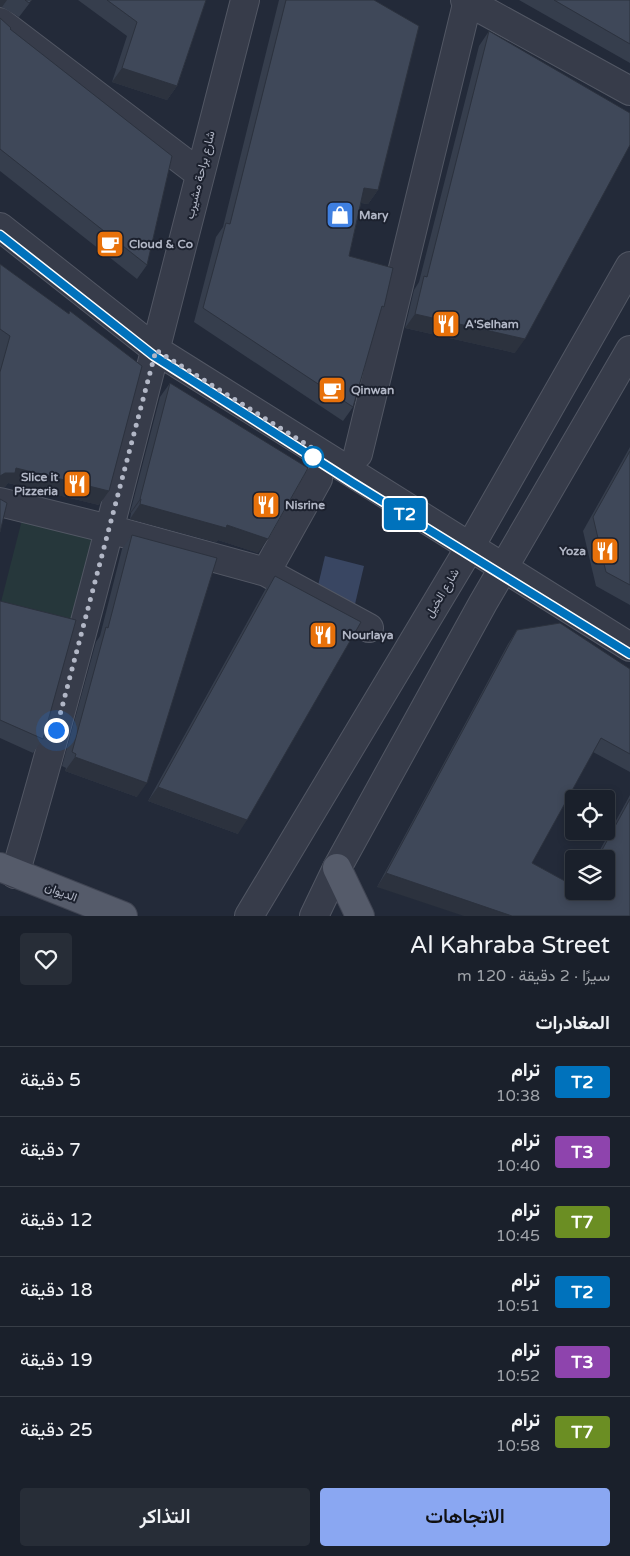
<!DOCTYPE html>
<html lang="ar">
<head>
<meta charset="utf-8">
<style>
	body { margin:0; font-family:"Varela Round",Vazirmatn,sans-serif; background:#272d37; color:#f1f3f6; direction:rtl; height:100vh; display:flex; flex-direction:column; font-size:19px; white-space:nowrap }
	* { box-sizing:border-box; margin:0 }
	p { font-size:16px; color:#9fa3a9 }
	.icon { flex:none; width:28px; height:28px; fill:none; stroke:currentColor; stroke-width:2; stroke-linecap:round; stroke-linejoin:round }
	.map { position:relative; height:916px; overflow:hidden; direction:ltr }
	.sheet { display:flex; flex-direction:column; background:#1a202b; flex:1 }
	.sheet>* { flex:none }
	.badge { padding:0 10px; border-radius:4px; font-size:18px; line-height:32px }
	.fabs { position:absolute; left:565px; top:790px; display:grid; gap:10px }
	.fabs a { display:grid; place-items:center; width:50px; height:50px; border-radius:5px; background:#1a202b; box-shadow:0 2px 8px #0003,0 0 0 1px #383e47; font-size:25px }
	.you { position:absolute; width:25px; height:25px; margin:-12px; border:4px solid #fff; border-radius:50%; background:#1a73e8; box-shadow:0 0 0 8px #1a73e833 }
	.map>.badge { position:absolute; translate:-50% -50%; box-shadow:0 0 0 2px #fff }
	h2 { padding:0 20px; font-size:19px; line-height:45px }
	.round { display:grid; place-items:center; flex:none; width:52px; height:52px; border-radius:5px; background:#272d37 }
	.overview { display:flex; align-items:center; justify-content:space-between; height:85px; padding:0 20px }
	h1 { font-size:24px; font-weight:600; line-height:38px }
	.primary-button { display:flex; gap:10px; margin-top:auto; padding:10px 20px }
	.primary-button a { flex:1; height:58px; border-radius:5px; background:#8aa7f2; color:#111; font-size:20px; font-weight:600; line-height:58px; text-align:center }
	.primary-button a+a { background:#272d37; color:#f1f3f6 }
	ul { padding:0; list-style:none }
	li { display:flex; align-items:center; gap:15px; height:70px; padding:0 20px; border-top:1px solid #383e47 }
	li div { flex:1 }
	li b { display:block; font-size:19px }
	li em { font-style:normal }
	li .badge { min-width:55px; font-weight:700; text-align:center }
	.map>svg:first-child { display:block }
	.green { fill:#26373b }
	.water { fill:#394662 }
	.lines { fill:none; stroke-linecap:round; stroke-linejoin:round }
	.street-casing { stroke:#525764; stroke-width:30 }
	.primary-casing { stroke:#404553; stroke-width:30 }
	.street { stroke:#373c4a; stroke-width:28 }
	.primary { stroke:#555b6a; stroke-width:28 }
	.tram { stroke:#596070; stroke-width:1 }
	.wall { fill:#363e4d }
	.shaded-wall { fill:#2c323e }
	.building { fill:#3f4859; stroke:#2c323e }
	.line-casing { stroke:#fff; stroke-width:11 }
	.line { stroke:#0072bc; stroke-width:8 }
	.walk { stroke:#b2b7c6; stroke-width:5; stroke-dasharray:0 9 }
	.stop-dot { fill:#fff; stroke:#0072bc; stroke-width:2.5 }
	.labels { text-anchor:middle; dominant-baseline:central; stroke-width:4; stroke-linejoin:round; paint-order:stroke }
	.street-label { font-size:12px; fill:#b2b7c6; stroke:#1c212e }
	.poi-label { font-size:12px; font-weight:bold; fill:#b2b7c6; stroke:#1c212e; text-anchor:start }
</style>
</head>
<body>
<div class="map">
<svg width="630" height="916" viewBox="0 0 630 916">
	<rect width="100%" height="100%" fill="#232a39"/>
	<!-- green -->
	<path class="green" d="M 25,508 L 109,529 L 85,623 L 1,602 Z"/>
	<!-- water -->
	<path class="water" d="M 325,556 L 364,566 L 355,604 L 316,594 Z"/>
	<g class="lines">
		<defs>
			<path id="street" d="M 465,0 L 630,91
				M 0,22 L 200,174
				M 0,227 L 156,350 L 630,647
				M 358,454 L 468,0
				M 0,502 L 109,529 L 266,572 L 369,628
				M 266,572 L 318,479
				M 15,874 C 50,756 81,638 112,519 C 157,346 201,173 245,0
				M 249,916 L 467,552 L 630,266
				M 314,916 L 337,868 L 483,603 L 630,350"/>
			<path id="primary" d="M 0,867 L 123,916
				M 337,868 L 360,916"/>
		</defs>
		<!-- street casing -->
		<use href="#street" class="street-casing"/>
		<!-- primary casing -->
		<use href="#primary" class="primary-casing"/>
		<!-- street -->
		<use href="#street" class="street"/>
		<!-- primary -->
		<use href="#primary" class="primary"/>
		<!-- tram -->
		<path class="tram" d="M 0,235 L 154,356 L 353,483 L 630,654"/>
	</g>
	<!-- wall -->
	<path class="wall" d="M 0,0 L 32,0 L 19,17 L 2,7 Z
		M 78,0 L 206,0 L 177,86 L 167,100 L 112,82 L 127,36 Z
		M 279,0 L 374,0 L 378,190 L 368,204 L 361,203 L 349,256 L 384,307 L 379,313 L 353,407 L 343,421 L 194,322 L 216,237 L 223,227 Z
		M 519,0 L 630,0 L 630,63 Z
		M 0,18 L 10,29 L 147,265 L 137,279 L 0,171 Z
		M 489,31 L 515,353 L 405,328 L 414,290 L 419,282 L 479,46 Z
		M 0,264 L 68,314 L 70,311 L 99,505 L 8,483 L 5,487 L 0,487 Z
		M 170,383 L 258,553 L 218,540 L 216,542 L 130,519 L 131,513 L 130,513 L 160,397 Z
		M 630,447 L 630,605 L 596,586 L 583,531 Z
		M 132,535 L 137,797 L 65,771 L 66,768 L 62,766 L 96,642 L 100,636 L 122,549 Z
		M 275,576 L 238,834 L 148,801 L 265,590 Z
		M 0,601 L 43,739 L 33,753 L 0,738 Z
		M 517,630 L 630,669 L 630,772 L 593,752 L 532,863 L 574,891 L 606,891 L 606,859 L 595,859 L 630,795 L 630,916 L 377,887 L 508,644 Z"/>
	<!-- shaded-wall -->
	<path class="shaded-wall" d="M 0,0 L 7,0 L 2,7 L 0,7 Z
		M 122,68 L 177,86 L 167,100 L 112,82 Z
		M 364,188 L 378,190 L 368,204 L 354,202 Z
		M 415,314 L 525,339 L 515,353 L 405,328 Z
		M 16,468 L 109,491 L 99,505 L 8,483 L 5,487 L 0,487 L 0,476 L 5,473 Z
		M 140,499 L 141,499 L 131,513 L 130,513 Z
		M 140,504 L 227,525 L 268,539 L 258,553 L 218,540 L 216,542 L 130,519 Z
		M 75,757 L 147,783 L 137,797 L 65,771 Z
		M 158,787 L 247,820 L 238,834 L 148,801 Z
		M 386,873 L 512,916 L 464,916 L 377,887 Z"/>
	<!-- building -->
	<path class="building" d="M 25,0 L 32,0 L 29,3 Z
		M 107,0 L 206,0 L 177,86 L 122,68 L 137,22 Z
		M 286,0 L 374,0 L 419,26 L 378,190 L 364,188 L 349,256 L 393,268 L 384,307 L 382,306 L 353,407 L 203,308 L 226,223 L 230,224 Z
		M 554,0 L 630,0 L 630,44 Z
		M 0,18 L 11,28 L 10,29 L 172,156 L 147,265 L 0,149 Z
		M 489,31 L 630,113 L 630,145 L 525,339 L 415,314 L 424,276 L 427,277 Z
		M 0,264 L 69,314 L 70,311 L 142,366 L 109,491 L 16,468 L 15,473 L 5,473 L 0,476 L 0,372 L 10,336 L 0,329 Z
		M 170,383 L 308,468 L 268,539 L 227,525 L 226,528 L 140,504 L 141,499 L 140,499 Z
		M 630,451 L 630,585 L 606,572 L 593,517 Z
		M 0,499 L 7,503 L 0,532 Z
		M 132,535 L 217,558 L 147,783 L 75,757 L 76,754 L 72,752 L 106,627 L 108,628 Z
		M 275,576 L 361,622 L 247,820 L 158,787 Z
		M 0,601 L 76,620 L 43,739 L 0,720 Z
		M 560,623 L 630,669 L 630,754 L 601,738 L 532,863 L 574,886 L 574,891 L 606,891 L 606,859 L 597,859 L 630,799 L 630,916 L 512,916 L 386,873 L 517,630 Z"/>
	<g class="lines">
		<defs>
			<path id="line" d="M 0,235 L 154,356 L 353,483 L 630,654"/>
		</defs>
		<!-- line casing -->
		<use href="#line" class="line-casing"/>
		<!-- line -->
		<use href="#line" class="line"/>
		<!-- walk -->
		<path class="walk" d="M 56,730 L 156,350 L 320,453 L 313,457"/>
	</g>
	<!-- icons -->
	<defs>
		<symbol id="shop-square" viewBox="-11 -11 22 22"><rect x="-9" y="-9" width="18" height="18" rx="4" fill="#3f7fe0" stroke="#1c212e"/><path d="M-5-2.5h2.3a2.7 3.5 0 0 1 5.4 0H5L5.5 6h-11ZM-1.5-2.5h3a1.5 2.3 0 0 0-3 0Z" fill="#fff"/></symbol>
		<symbol id="cafe-square" viewBox="-11 -11 22 22"><rect x="-9" y="-9" width="18" height="18" rx="4" fill="#e8710a" stroke="#1c212e"/><path d="M-5.5-4.5H6V0H3Q3 3.5 0 3.5H-2.5Q-5.5 3.5-5.5 0ZM3-3.2v2h1.7v-2ZM-6 4.5H4V6H-6Z" fill="#fff"/></symbol>
		<symbol id="restaurant-square" viewBox="-11 -11 22 22"><rect x="-9" y="-9" width="18" height="18" rx="4" fill="#e8710a" stroke="#1c212e"/><path d="M-5-6h1v4h1v-4h1v4h1v-4h1v5L-1.5 .5V6h-2V.5L-5-1ZM5-6V6H3V1.5H1.5Q1.5-4 5-6Z" fill="#fff"/></symbol>
	</defs>
	<g fill-rule="evenodd">
		<use href="#shop-square" x="324" y="199" width="32" height="32"/>
		<use href="#cafe-square" x="94" y="228" width="32" height="32"/>
		<use href="#restaurant-square" x="430" y="308" width="32" height="32"/>
		<use href="#cafe-square" x="316" y="374" width="32" height="32"/>
		<use href="#restaurant-square" x="61" y="468" width="32" height="32"/>
		<use href="#restaurant-square" x="250" y="489" width="32" height="32"/>
		<use href="#restaurant-square" x="589" y="535" width="32" height="32"/>
		<use href="#restaurant-square" x="307" y="619" width="32" height="32"/>
	</g>
	<!-- markers -->
	<circle class="stop-dot" cx="313" cy="457" r="10"/>
	<g class="labels">
		<!-- street labels -->
		<g class="street-label">
			<text transform="translate(200 175) rotate(-76)">شارع براحة مشيرب</text>
			<text transform="translate(442 593) rotate(-59)">شارع الخيل</text>
			<text transform="translate(61 892) rotate(21)">الديوان</text>
		</g>
		<!-- poi labels -->
		<g class="poi-label">
			<text x="359" y="215">Mary</text>
			<text x="129" y="244">Cloud &amp; Co</text>
			<text x="465" y="324">A'Selham</text>
			<text x="351" y="390">Qinwan</text>
			<text x="58" y="477" text-anchor="end">Slice it<tspan x="58" dy="14">Pizzeria</tspan></text>
			<text x="285" y="505">Nisrine</text>
			<text x="586" y="551" text-anchor="end">Yoza</text>
			<text x="342" y="635">Nourlaya</text>
		</g>
	</g>
</svg>
<div class="fabs">
<a><svg class="icon" aria-label="locate" viewBox="0 0 24 24"><circle cx="12" cy="12" r="6"/><path d="M12 2v4M12 18v4M2 12h4M18 12h4"/></svg></a>
<a><svg class="icon" aria-label="layers" viewBox="0 0 24 24"><path d="M12 4l9 5-9 5-9-5zM3 14l9 5 9-5"/></svg></a>
</div>
<div class="you" style="left:56px;top:730px"></div>
<b class="badge" style="left:405px;top:514px;background:#0072bc;color:#fff">T2</b>
</div>
<section class="sheet">
<div class="overview"><div><h1>Al Kahraba Street</h1><p>سيرًا · 2 دقيقة · 120 m</p></div><a class="round"><svg class="icon" aria-label="heart" viewBox="0 0 24 24"><path d="M12 20l-8-8c-3-5 5-10 8-4 3-6 11-1 8 4z"/></svg></a></div>
<h2>المغادرات</h2>
<ul>
<li><span class="badge" style="background:#0072bc;color:#fff">T2</span><div><b>ترام</b><p>10:38</p></div><em>5 دقيقة</em></li>
<li><span class="badge" style="background:#8e44ad;color:#fff">T3</span><div><b>ترام</b><p>10:40</p></div><em>7 دقيقة</em></li>
<li><span class="badge" style="background:#6b8e23;color:#fff">T7</span><div><b>ترام</b><p>10:45</p></div><em>12 دقيقة</em></li>
<li><span class="badge" style="background:#0072bc;color:#fff">T2</span><div><b>ترام</b><p>10:51</p></div><em>18 دقيقة</em></li>
<li><span class="badge" style="background:#8e44ad;color:#fff">T3</span><div><b>ترام</b><p>10:52</p></div><em>19 دقيقة</em></li>
<li><span class="badge" style="background:#6b8e23;color:#fff">T7</span><div><b>ترام</b><p>10:58</p></div><em>25 دقيقة</em></li>
</ul>
<div class="primary-button"><a>الاتجاهات</a><a>التذاكر</a></div>
</section>
</body>
</html>
